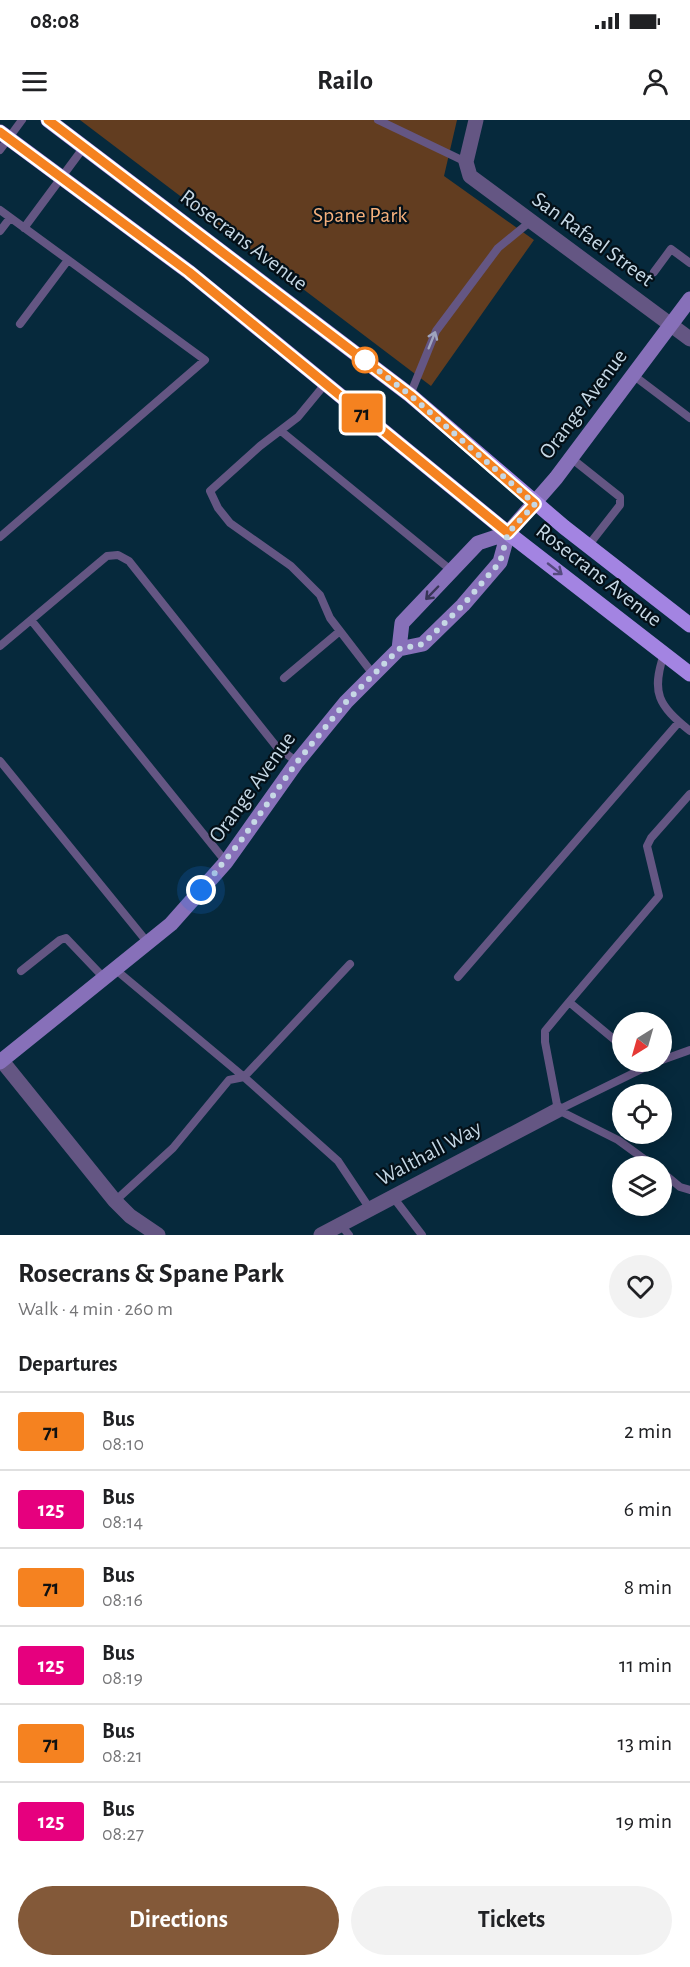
<!DOCTYPE html>
<html lang="en">
<head>
<meta charset="utf-8">
<style>
	body { margin:0; font-family:"Alegreya Sans",sans-serif; background:#f2f2f2; color:#202124; height:100vh; display:flex; flex-direction:column; font-size:22px; white-space:nowrap }
	* { box-sizing:border-box; margin:0 }
	p { font-size:20px; color:#757577 }
	.icon { flex:none; width:33px; height:33px; fill:none; stroke:currentColor; stroke-width:2; stroke-linecap:round; stroke-linejoin:round }
	.map { position:relative; height:1115px; overflow:hidden }
	.side { display:flex; flex-direction:column; background:#fff; flex:1 }
	.side>* { flex:none }
	.badge { padding:0 12px; border-radius:4px; font-size:21px; line-height:39px }
	.needle { width:39px; rotate:217deg }
	.controls { position:absolute; left:612px; top:892px; display:grid; gap:12px }
	.controls a { display:grid; place-items:center; width:60px; height:60px; border-radius:50%; background:#fff; box-shadow:0 3px 15px #0003; font-size:30px }
	.you { position:absolute; width:30px; height:30px; margin:-15px; border:4px solid #fff; border-radius:50%; background:#1a73e8; box-shadow:0 0 0 9px #1a73e833 }
	.map>.badge { position:absolute; translate:-50% -50%; box-shadow:0 0 0 3px #fff }
	h2 { padding:0 18px; font-size:22px; line-height:54px }
	.round { display:grid; place-items:center; flex:none; width:63px; height:63px; border-radius:32px; background:#f2f2f2 }
	.headline { display:flex; align-items:center; justify-content:space-between; height:102px; padding:0 18px }
	h1 { font-size:28px; font-weight:700; line-height:45px }
	.button { display:flex; gap:12px; margin-top:auto; padding:12px 18px }
	.button a { flex:1; height:69px; border-radius:36px; background:#835939; color:#fff; font-size:24px; font-weight:700; line-height:69px; text-align:center }
	.button a+a { background:#f2f2f2; color:#202124 }
	ul { padding:0; list-style:none }
	li { display:flex; align-items:center; gap:18px; height:78px; padding:0 18px; border-top:2px solid #e0e0e0 }
	li div { flex:1 }
	li b { display:block; font-size:22px }
	li em { font-style:normal }
	li .badge { min-width:66px; font-weight:700; text-align:center }
	.status { display:flex; justify-content:space-between; align-items:center; height:42px; padding:0 30px; background:#fff; direction:ltr }
	.status svg { height:16px; fill:currentColor }
	header { display:flex; justify-content:space-between; align-items:center; height:78px; padding:0 18px; background:#fff; font-size:27px; font-weight:700 }
	.map>svg:first-child { display:block }
	.green { fill:#623d20 }
	.lines { fill:none; stroke-linecap:round; stroke-linejoin:round }
	.lane { stroke:#645683; stroke-width:8 }
	.street { stroke:#645683; stroke-width:15 }
	.secondary { stroke:#8770b9; stroke-width:15 }
	.primary { stroke:#a384e2; stroke-width:15 }
	.oneway { stroke:#9fa4be }
	.oneway2 { stroke:#544a7d }
	.oneway3 { stroke:#383658 }
	.line-casing { stroke:#fff; stroke-width:14 }
	.line { stroke:#f58220; stroke-width:9 }
	.walk { stroke:#c6d8e5; stroke-width:6; stroke-dasharray:0 10.8 }
	.stop-dot { fill:#fff; stroke:#f58220; stroke-width:3 }
	.labels { text-anchor:middle; dominant-baseline:central; stroke-width:4.5; stroke-linejoin:round; paint-order:stroke }
	.park-label { font-size:22px; fill:#f5b07c; stroke:#041018 }
	.street-label { font-size:22px; fill:#c6d8e5; stroke:#041018 }
</style>
</head>
<body>
<div class="status"><b>08:08</b><svg viewBox="0 0 49 12"><path d="M0 12V9h3v3zM5 12V6h3v6zM10 12V3h3v9zM15 12V0h3v12zM26 1h20v11H26zM47 4h2v5h-2z"/></svg></div>
<header><svg class="icon" aria-label="menu" viewBox="0 0 24 24"><path d="M4 6h16M4 12h16M4 18h16"/></svg>Railo<svg class="icon" aria-label="person" viewBox="0 0 24 24"><circle cx="12" cy="8" r="4"/><path d="M4 21q1-7 8-7t8 7"/></svg></header>
<div class="map">
<svg width="690" height="1115" viewBox="0 0 690 1115">
	<rect width="100%" height="100%" fill="#06293c"/>
	<!-- green -->
	<path class="green" d="M 80,0 L 457,0 L 444,56 L 534,120 L 431,266 Z"/>
	<g class="lines">
		<!-- lane -->
		<path class="lane" d="M 378,0 L 466,42
			M 0,30 L 22,0
			M 0,90 L 205,240 L 0,417
			M 24,108 L 84,27
			M 0,111 L 10,98
			M 654,152 L 671,129 L 690,143
			M 20,204 L 68,140
			M 633,255 L 690,298
			M 326,263 L 298,297 L 260,326 L 210,371 L 218,388 L 230,403 L 291,446 L 320,475 L 330,498 L 373,554
			M 410,275 L 436,211 L 498,128 L 531,101
			M 281,311 L 452,451
			M 571,338 L 620,377 L 620,385 L 588,426
			M 31,500 L 226,742
			M 0,526 L 107,436 L 118,435 L 129,441 L 276,626 L 297,642
			M 664,534 C 651,573 658,585 690,611
			M 284,558 L 340,511
			M 0,641 L 148,823
			M 350,844 L 244,957 L 338,1041 L 370,1089
			M 116,850 L 244,957
			M 21,851 L 60,820 L 66,818 L 105,859
			M 458,857 L 679,602
			M 622,926 L 569,882 L 659,776 L 647,726 L 651,718 L 690,674
			M 662,940 L 690,930
			M 558,990 L 545,922 L 545,911 L 569,882
			M 558,990 L 618,1020 L 655,1047
			M 558,990 L 648,946
			M 662,1052 L 680,1067 L 690,1070
			M 393,1077 L 422,1115
			M 115,1081 L 173,1028 L 229,960 L 244,957
			M 341,1105 L 349,1115"/>
		<!-- street -->
		<path class="street" d="M 476,0 L 466,42 L 470,56 L 690,219
			M 2,941 L 115,1081 L 130,1096 L 158,1115
			M 321,1115 L 558,990"/>
		<!-- secondary -->
		<path class="secondary" d="M 399,529 L 402,503 L 478,423 L 508,413
			M 0,942 L 171,804 L 226,742 L 297,642 L 346,582 L 399,529 L 423,524 L 463,485 L 500,442 L 508,413 L 556,358 L 690,179"/>
		<!-- primary -->
		<path class="primary" d="M 48,0 L 410,275 L 564,407 L 690,505
			M 0,12 L 189,152 L 508,413 L 690,554"/>
	</g>
	<!-- one-way arrows -->
	<defs><path id="oneway-shaft" d="M-6 0H5M1.5-3L5.5 0L1.5 3" fill="none" stroke-width="1.6" stroke-linecap="round" stroke-linejoin="round" transform="scale(1.5)"/></defs>
	<use class="oneway" href="#oneway-shaft" transform="translate(432 220) rotate(-68)"/>
	<use class="oneway2" href="#oneway-shaft" transform="translate(555 449) rotate(38)"/>
	<use class="oneway3" href="#oneway-shaft" transform="translate(432 473) rotate(134)"/>
	<g class="lines">
		<defs>
			<path id="line" d="M 0,12 L 189,152 L 508,413 L 535,384 L 410,275 L 48,0"/>
		</defs>
		<!-- line casing -->
		<use href="#line" class="line-casing"/>
		<!-- line -->
		<use href="#line" class="line"/>
		<!-- walk -->
		<path class="walk" d="M 201,770 L 240,722 L 297,642 L 346,582 L 399,529 L 423,524 L 463,485 L 500,442 L 508,413 L 535,384 L 410,275 L 365,240"/>
	</g>
	<!-- markers -->
	<circle class="stop-dot" cx="365" cy="240" r="12"/>
	<g class="labels">
		<!-- park labels -->
		<g class="park-label">
			<text x="360" y="95">Spane Park</text>
		</g>
		<!-- street labels -->
		<g class="street-label">
			<text transform="translate(593 119) rotate(36)">San Rafael Street</text>
			<text transform="translate(244 120) rotate(37)">Rosecrans Avenue</text>
			<text transform="translate(583 284) rotate(-53)">Orange Avenue</text>
			<text transform="translate(599 455) rotate(38)">Rosecrans Avenue</text>
			<text transform="translate(252 667) rotate(-54)">Orange Avenue</text>
			<text transform="translate(429 1033) rotate(-28)">Walthall Way</text>
		</g>
	</g>
</svg>
<div class="controls">
<a><svg class="needle" viewBox="-14 -14 28 28"><path d="M0-13l5 13h-10z" fill="#e53935"/><path d="M0 13l5-13h-10z" fill="#757577"/></svg></a>
<a><svg class="icon" aria-label="locate" viewBox="0 0 24 24"><circle cx="12" cy="12" r="6"/><path d="M12 2v4M12 18v4M2 12h4M18 12h4"/></svg></a>
<a><svg class="icon" aria-label="layers" viewBox="0 0 24 24"><path d="M12 4l9 5-9 5-9-5zM3 14l9 5 9-5"/></svg></a>
</div>
<div class="you" style="left:201px;top:770px"></div>
<b class="badge" style="left:362px;top:293px;background:#f58220;color:#111">71</b>
</div>
<section class="side">
<div class="headline"><div><h1>Rosecrans &amp; Spane Park</h1><p>Walk · 4 min · 260 m</p></div><a class="round"><svg class="icon" aria-label="heart" viewBox="0 0 24 24"><path d="M12 20l-8-8c-3-5 5-10 8-4 3-6 11-1 8 4z"/></svg></a></div>
<h2>Departures</h2>
<ul>
<li><span class="badge" style="background:#f58220;color:#111">71</span><div><b>Bus</b><p>08:10</p></div><em>2 min</em></li>
<li><span class="badge" style="background:#e6007e;color:#fff">125</span><div><b>Bus</b><p>08:14</p></div><em>6 min</em></li>
<li><span class="badge" style="background:#f58220;color:#111">71</span><div><b>Bus</b><p>08:16</p></div><em>8 min</em></li>
<li><span class="badge" style="background:#e6007e;color:#fff">125</span><div><b>Bus</b><p>08:19</p></div><em>11 min</em></li>
<li><span class="badge" style="background:#f58220;color:#111">71</span><div><b>Bus</b><p>08:21</p></div><em>13 min</em></li>
<li><span class="badge" style="background:#e6007e;color:#fff">125</span><div><b>Bus</b><p>08:27</p></div><em>19 min</em></li>
</ul>
<div class="button"><a>Directions</a><a>Tickets</a></div>
</section>
</body>
</html>
